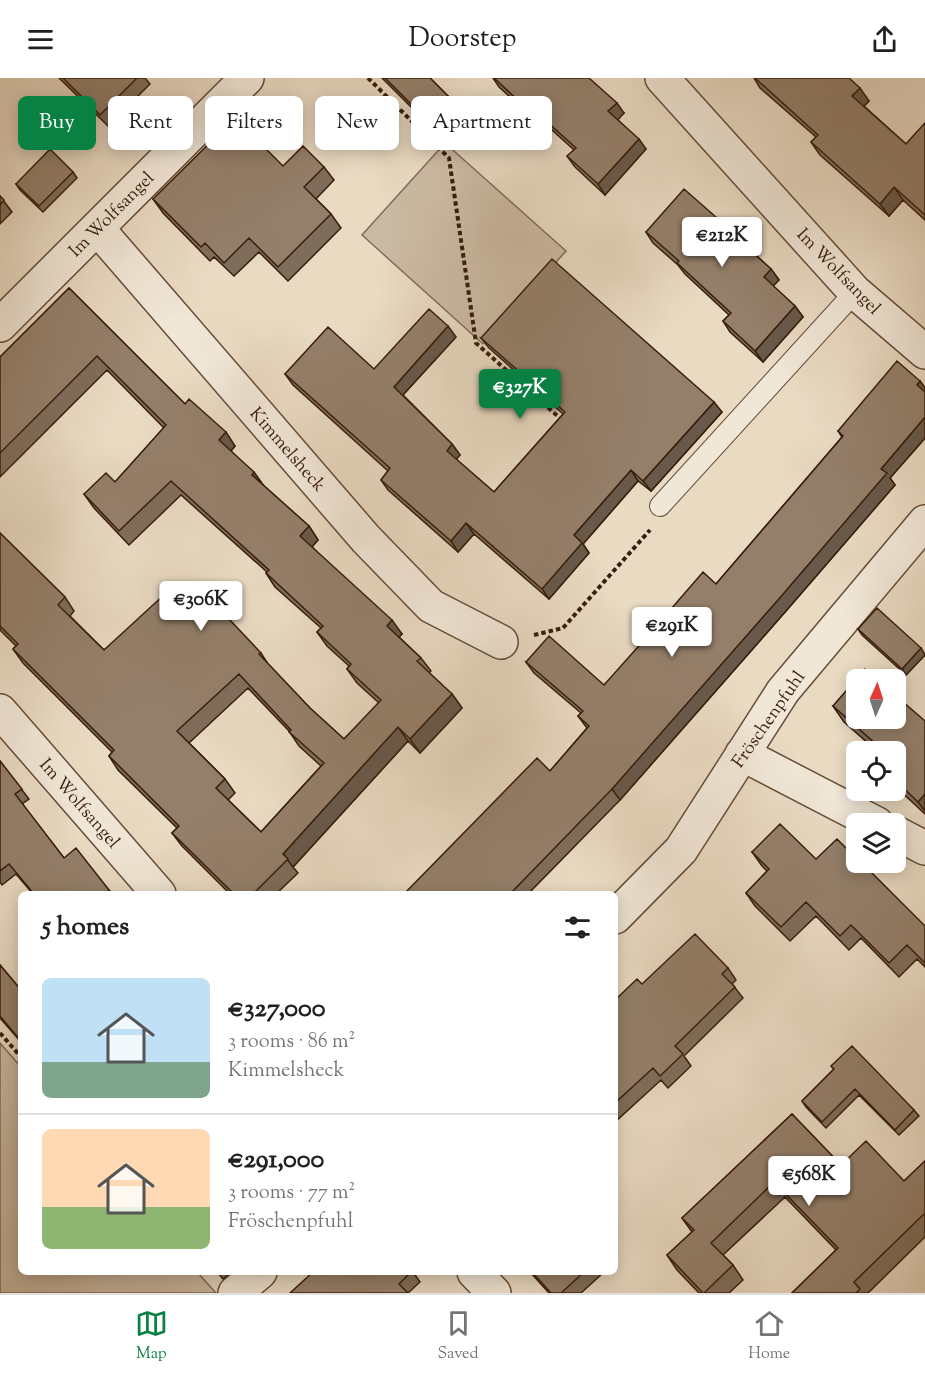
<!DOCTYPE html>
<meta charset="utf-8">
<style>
:root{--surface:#fff;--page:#f6f6f6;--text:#202124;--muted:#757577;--line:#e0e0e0;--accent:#0b8043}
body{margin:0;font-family:"Sorts Mill Goudy",serif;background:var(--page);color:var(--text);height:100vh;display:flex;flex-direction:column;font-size:22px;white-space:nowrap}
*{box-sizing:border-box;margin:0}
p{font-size:20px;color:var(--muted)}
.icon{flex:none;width:33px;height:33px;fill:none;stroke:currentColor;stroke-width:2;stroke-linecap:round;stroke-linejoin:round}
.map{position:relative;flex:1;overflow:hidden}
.sheet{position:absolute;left:18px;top:813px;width:600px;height:384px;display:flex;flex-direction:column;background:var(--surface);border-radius:9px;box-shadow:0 3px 15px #0003}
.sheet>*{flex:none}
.top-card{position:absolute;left:18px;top:18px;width:600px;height:54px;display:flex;gap:12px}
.needle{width:39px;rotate:3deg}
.fabs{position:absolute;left:846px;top:591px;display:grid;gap:12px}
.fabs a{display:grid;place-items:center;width:60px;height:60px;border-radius:9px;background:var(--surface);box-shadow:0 3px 15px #0003;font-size:30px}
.price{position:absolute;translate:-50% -51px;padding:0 14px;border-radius:6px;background:#fff;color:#222;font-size:20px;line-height:39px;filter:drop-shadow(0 2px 3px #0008)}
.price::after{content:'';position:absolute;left:50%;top:36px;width:18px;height:14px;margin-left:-9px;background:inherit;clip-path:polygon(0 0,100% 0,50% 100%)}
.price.on{background:var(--accent);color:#fff}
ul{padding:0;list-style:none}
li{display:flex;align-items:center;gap:18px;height:150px;padding:0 24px}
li+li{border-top:2px solid var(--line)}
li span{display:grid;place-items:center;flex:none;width:168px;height:120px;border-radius:9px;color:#555}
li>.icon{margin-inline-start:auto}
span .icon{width:72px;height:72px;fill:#fffc;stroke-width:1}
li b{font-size:26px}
h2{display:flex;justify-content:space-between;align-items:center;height:72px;padding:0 24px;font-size:26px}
.chip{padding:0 21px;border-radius:9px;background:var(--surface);box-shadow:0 3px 15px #0003;font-size:21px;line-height:54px}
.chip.on{background:var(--accent);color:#fff}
header{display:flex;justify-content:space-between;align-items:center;height:78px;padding:0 24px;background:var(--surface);font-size:27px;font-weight:600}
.dock{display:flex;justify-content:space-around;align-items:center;height:84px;border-top:2px solid var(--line);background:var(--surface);font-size:16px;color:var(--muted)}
.dock a{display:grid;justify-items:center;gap:3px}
.dock .on{color:var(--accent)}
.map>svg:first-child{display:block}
.green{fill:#cbbaa3;stroke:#816c57;stroke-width:1.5}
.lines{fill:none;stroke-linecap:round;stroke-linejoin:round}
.service-casing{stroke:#644c39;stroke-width:22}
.minor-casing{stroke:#644c39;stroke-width:36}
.path{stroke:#371d0b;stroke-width:4;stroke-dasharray:4.5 3;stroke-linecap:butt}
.service{stroke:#f1e7d7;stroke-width:20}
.minor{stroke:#f1e7d7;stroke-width:33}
.wall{fill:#7f6d5b;stroke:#371d0b;stroke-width:1.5;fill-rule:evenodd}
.shaded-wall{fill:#68594a;stroke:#371d0b;stroke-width:1.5}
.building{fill:#947f6a;stroke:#371d0b;stroke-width:1.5;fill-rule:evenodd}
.labels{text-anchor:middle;stroke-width:6;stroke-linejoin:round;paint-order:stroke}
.street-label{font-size:18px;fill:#371d0b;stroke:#f1e7d7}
</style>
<header><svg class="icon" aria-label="menu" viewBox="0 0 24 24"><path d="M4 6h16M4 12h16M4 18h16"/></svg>Doorstep<svg class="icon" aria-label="share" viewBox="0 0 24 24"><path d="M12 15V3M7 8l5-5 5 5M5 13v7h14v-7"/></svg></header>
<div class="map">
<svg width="925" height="1215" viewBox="0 0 925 1215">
<rect width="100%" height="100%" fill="#e9dac2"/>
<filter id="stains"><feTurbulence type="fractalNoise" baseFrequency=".00333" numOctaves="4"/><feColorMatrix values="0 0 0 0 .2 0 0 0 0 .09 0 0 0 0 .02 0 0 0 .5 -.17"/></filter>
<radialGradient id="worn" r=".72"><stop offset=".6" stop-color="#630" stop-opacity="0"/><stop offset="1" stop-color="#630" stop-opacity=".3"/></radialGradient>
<path class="green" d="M 445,65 L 566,173 L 483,266 L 362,157 Z
M 0,965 L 21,989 L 21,1194 L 197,1194 L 216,1215 L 0,1215 Z"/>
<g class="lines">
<defs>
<path id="service" d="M 660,428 L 855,214"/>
<path id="minor" d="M 662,0 L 855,214 L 925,274
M 97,150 L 366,461 L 431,528 L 501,564
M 0,247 L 247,0
M 0,633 L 159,816
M 742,676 L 877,746
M 896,755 L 925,770
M 615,839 L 681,772 L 783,613 L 925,444
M 474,1194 L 494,1215
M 235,1215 L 260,1194"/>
</defs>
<use href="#service" class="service-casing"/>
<use href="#minor" class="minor-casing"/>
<path class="path" d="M 368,0 L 449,80 L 476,265 L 562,342
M 534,557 L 563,550 L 650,452
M 0,955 L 21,979"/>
<use href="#service" class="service"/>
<use href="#minor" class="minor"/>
</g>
<path class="wall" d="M 59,0 L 145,0 L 150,6 L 108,48 Z
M 382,0 L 430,0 L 451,21 L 458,31 L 436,54 Z
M 493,0 L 624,35 L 617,41 L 646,71 L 605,117 L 575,89 L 567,78 L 574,72 L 532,34 L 530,37 L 499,9 Z
M 754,0 L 869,23 L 864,28 L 906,66 L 925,45 L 925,142 L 903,122 L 889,138 L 820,77 L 811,64 L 816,59 L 760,10 Z
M 283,88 L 324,89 L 334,102 L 316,121 L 331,136 L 341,150 L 288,203 L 259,174 L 234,198 L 214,179 L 210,183 L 163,135 L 153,121 Z
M 73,94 L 77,100 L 43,134 L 20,112 L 16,106 Z
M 0,118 L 12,134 L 0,146 Z
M 720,144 L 771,191 L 779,202 L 773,208 L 795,228 L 803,239 L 763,284 L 730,254 L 723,243 L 729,237 L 685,196 L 678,187 L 653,165 L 646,154 Z
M 69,210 L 185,326 L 235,368 L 231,373 L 264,408 L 309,448 L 318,462 L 312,469 L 402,556 L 399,559 L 421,580 L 431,593 L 429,595 L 452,616 L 462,630 L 420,675 L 408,663 L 293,789 L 298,795 L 276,816 L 230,816 L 182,768 L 172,755 L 177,750 L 118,692 L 109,678 L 112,674 L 23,585 L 13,571 L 16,568 L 0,552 L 0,455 L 65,519 L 74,533 L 70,538 L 104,572 L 175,525 L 261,575 L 268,586 L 310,630 L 344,661 L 379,625 L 357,605 L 347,591 L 349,588 L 327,568 L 317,554 L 321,550 L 275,509 L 266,495 L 267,494 L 181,417 L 129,467 L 94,430 L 84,416 L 115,404 L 164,350 L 107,292 L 0,399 L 0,279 ZM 248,610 L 289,653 L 299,668 L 321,688 L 261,754 L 228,722 L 235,715 L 225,701 L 189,665 Z
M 456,259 L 403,317 L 452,366 L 460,377 L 456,381 L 494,414 L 563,336 L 489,270 L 481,260 L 722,334 L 651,413 L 638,403 L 583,466 L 589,475 L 549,521 L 474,456 L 458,474 L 388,412 L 381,402 L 388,393 L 293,307 L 285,296 L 374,291 Z
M 920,303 L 925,310 L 925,360 L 890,400 L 895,407 L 786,533 L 620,722 L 528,816 L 404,816 L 550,693 L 587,650 L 578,638 L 581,635 L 534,595 L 526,584 L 604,607 L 716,506 L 842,359 L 838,353 Z
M 858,551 L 921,570 L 925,577 L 906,597 L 862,557 Z
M 833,628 L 925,643 L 925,736 L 896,709 L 896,674 L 878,674 L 844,644 Z
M 0,683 L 29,721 L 22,726 L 64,780 L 109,812 L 113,816 L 33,816 L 16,796 L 2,807 L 0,804 Z
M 752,774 L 816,781 L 925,848 L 925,889 L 917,881 L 899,899 L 861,860 L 849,872 L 816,838 L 790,863 L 755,828 L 746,815 L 767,793 L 762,788 Z
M 0,887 L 21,912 L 21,964 L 0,940 Z
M 728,890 L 736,902 L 732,906 L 743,920 L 684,978 L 691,988 L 668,1010 L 661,1002 L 615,1044 L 615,922 Z
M 831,988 L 914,1032 L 919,1038 L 899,1057 L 859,1017 L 826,1050 L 806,1029 L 802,1023 L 834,991 Z
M 792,1036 L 841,1087 L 904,1103 L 925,1083 L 925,1159 L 868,1215 L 792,1215 L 836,1172 L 785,1119 L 723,1177 L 733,1187 L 743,1202 L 729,1215 L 699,1215 L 677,1192 L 667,1177 L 692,1154 L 682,1140 Z
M 217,1194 L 231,1194 L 223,1201 Z
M 313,1194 L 413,1194 L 420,1204 L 408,1215 Z
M 530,1194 L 604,1194 L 581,1215 L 549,1215 Z"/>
<path class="shaded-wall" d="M 860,10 L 869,23 L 861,31 L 852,18 Z
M 525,24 L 532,34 L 530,37 L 523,27 Z
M 617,25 L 624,35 L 616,44 L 608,33 Z
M 639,61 L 646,71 L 605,117 L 598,106 Z
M 894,109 L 903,122 L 889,138 L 880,126 Z
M 771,191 L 779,202 L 771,210 L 764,199 Z
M 795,228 L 803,239 L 763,284 L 755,273 Z
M 448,248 L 456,259 L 401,319 L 394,309 Z
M 920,303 L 925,310 L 925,318 L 917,307 Z
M 714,324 L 722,334 L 651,413 L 643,403 Z
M 925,339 L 925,360 L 890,400 L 895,407 L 786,533 L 620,722 L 612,711 Z
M 226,354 L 235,368 L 228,376 L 219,362 Z
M 452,366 L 460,377 L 454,384 L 447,373 Z
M 631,392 L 638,403 L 583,466 L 589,475 L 549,521 L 542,511 L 574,457 Z
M 254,394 L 264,408 L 252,397 Z
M 466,445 L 474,456 L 458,474 L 451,463 Z
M 309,448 L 318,462 L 309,472 L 300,458 Z
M 392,542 L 402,556 L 396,562 L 387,548 Z
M 921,570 L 925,577 L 906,597 L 902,591 Z
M 452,616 L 462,630 L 420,675 L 410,661 Z
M 398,649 L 408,663 L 293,789 L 283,776 Z
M 925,716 L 925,733 L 918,724 Z"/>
<path class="building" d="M 63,0 L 137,0 L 100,37 Z
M 385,0 L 430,0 L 451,21 L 429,44 Z
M 494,0 L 589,0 L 617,25 L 608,33 L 639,61 L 598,106 L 567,78 L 576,70 L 525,24 L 523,27 Z
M 755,0 L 849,0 L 860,10 L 852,18 L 906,66 L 925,45 L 925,137 L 894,109 L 880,126 L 811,64 L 818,57 Z
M 235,40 L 283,88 L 303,68 L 324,89 L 304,109 L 331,136 L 278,189 L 249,160 L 224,185 L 205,165 L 201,169 L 153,121 Z
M 50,71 L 73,94 L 39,128 L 16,106 Z
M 684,111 L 717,140 L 716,141 L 771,191 L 764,199 L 795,228 L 755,273 L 723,243 L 731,235 L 677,185 L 679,183 L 646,154 Z
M 0,118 L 4,122 L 0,127 Z
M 552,181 L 714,324 L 643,403 L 631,392 L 574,457 L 582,465 L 542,511 L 466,445 L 451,463 L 381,402 L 390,390 L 285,296 L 328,249 L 374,291 L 429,231 L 448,248 L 394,309 L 452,366 L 447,373 L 494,414 L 565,334 L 481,260 Z
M 69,210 L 185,326 L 189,321 L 226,354 L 219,362 L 254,394 L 252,397 L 309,448 L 300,458 L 392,542 L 387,548 L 421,580 L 417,583 L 452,616 L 410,661 L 398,649 L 283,776 L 288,781 L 253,816 L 234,816 L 172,755 L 179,748 L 109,678 L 114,672 L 13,571 L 18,566 L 0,548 L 0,455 L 65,519 L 58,527 L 104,572 L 166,515 L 175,525 L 196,506 L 261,575 L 259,576 L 310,630 L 344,661 L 381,622 L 347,591 L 351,586 L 317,554 L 323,548 L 266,495 L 269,492 L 171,403 L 119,453 L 84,416 L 106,395 L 115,404 L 166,347 L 97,278 L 0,375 L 0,279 ZM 239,596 L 291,652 L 289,654 L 324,685 L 261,754 L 216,710 L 225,701 L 177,653 Z
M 897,283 L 920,303 L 917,307 L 925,314 L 925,339 L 881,391 L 887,395 L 778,522 L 612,711 L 510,816 L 404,816 L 537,680 L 550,693 L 589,648 L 578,638 L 583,633 L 526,584 L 549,558 L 604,607 L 645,561 L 703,494 L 716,506 L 843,358 L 838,353 Z
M 877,530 L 921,570 L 902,591 L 858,551 Z
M 865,591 L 877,602 L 856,602 L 856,640 L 896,640 L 896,618 L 925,643 L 925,716 L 918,724 L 896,703 L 896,674 L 885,674 L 833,628 Z
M 0,683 L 22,711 L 15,716 L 64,780 L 76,770 L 109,812 L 104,816 L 34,816 L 9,786 L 0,793 Z
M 780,746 L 816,781 L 837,761 L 856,780 L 856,784 L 861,784 L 925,848 L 925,885 L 907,867 L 889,885 L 851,847 L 840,858 L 806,824 L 781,849 L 746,815 L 769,791 L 752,774 Z
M 695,856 L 728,890 L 722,896 L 735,909 L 675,968 L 683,976 L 660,998 L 653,990 L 615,1025 L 615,922 L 637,901 L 642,906 Z
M 0,887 L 21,912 L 21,963 L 0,938 Z
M 852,968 L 914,1032 L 895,1052 L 855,1011 L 822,1044 L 802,1023 L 834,991 L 831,988 Z
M 792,1036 L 841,1087 L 866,1063 L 904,1103 L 925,1083 L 925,1135 L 854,1204 L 860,1211 L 856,1215 L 792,1215 L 838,1170 L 774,1104 L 711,1165 L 733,1187 L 704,1215 L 703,1215 L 667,1177 L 694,1152 L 682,1140 Z
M 313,1194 L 411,1194 L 399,1206 L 408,1215 L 290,1215 Z
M 532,1194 L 584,1194 L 561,1215 L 551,1215 Z"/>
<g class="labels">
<g class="street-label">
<text transform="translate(111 136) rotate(-45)" y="6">Im Wolfsangel</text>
<text transform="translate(839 193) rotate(46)" y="6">Im Wolfsangel</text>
<text transform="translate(288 371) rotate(49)" y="6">Kimmelsheck</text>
<text transform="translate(768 641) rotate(-55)" y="6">Fröschenpfuhl</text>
<text transform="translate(80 725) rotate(49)" y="6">Im Wolfsangel</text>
</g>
</g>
<rect width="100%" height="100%" filter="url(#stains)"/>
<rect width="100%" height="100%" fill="url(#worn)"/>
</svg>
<div class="fabs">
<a><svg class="needle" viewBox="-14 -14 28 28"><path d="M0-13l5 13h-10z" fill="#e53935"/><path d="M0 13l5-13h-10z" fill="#757577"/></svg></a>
<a><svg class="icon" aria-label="locate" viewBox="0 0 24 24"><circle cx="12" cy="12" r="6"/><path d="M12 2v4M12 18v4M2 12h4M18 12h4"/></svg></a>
<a><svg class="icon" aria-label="layers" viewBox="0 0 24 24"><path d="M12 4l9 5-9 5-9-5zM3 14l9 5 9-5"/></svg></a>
</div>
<b class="price" style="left:722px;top:190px">€212K</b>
<b class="price on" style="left:520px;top:342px">€327K</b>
<b class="price" style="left:201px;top:554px">€306K</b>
<b class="price" style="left:672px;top:580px">€291K</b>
<b class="price" style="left:809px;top:1129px">€568K</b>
<div class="top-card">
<a class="chip on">Buy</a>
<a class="chip">Rent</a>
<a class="chip">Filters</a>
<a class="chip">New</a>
<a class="chip">Apartment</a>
</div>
<section class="sheet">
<h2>5 homes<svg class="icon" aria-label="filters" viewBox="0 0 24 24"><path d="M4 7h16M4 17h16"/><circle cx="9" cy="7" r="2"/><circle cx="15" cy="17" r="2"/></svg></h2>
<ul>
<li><span style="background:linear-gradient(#bfe0f5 70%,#7fa58c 0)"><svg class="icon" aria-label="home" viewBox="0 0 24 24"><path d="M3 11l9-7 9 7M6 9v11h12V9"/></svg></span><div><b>€327,000</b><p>3 rooms · 86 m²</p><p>Kimmelsheck</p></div></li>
<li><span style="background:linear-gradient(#ffd9b3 65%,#8fb573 0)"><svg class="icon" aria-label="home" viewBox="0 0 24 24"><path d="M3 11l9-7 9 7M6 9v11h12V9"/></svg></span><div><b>€291,000</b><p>3 rooms · 77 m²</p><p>Fröschenpfuhl</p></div></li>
</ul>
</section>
</div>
<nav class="dock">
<a class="on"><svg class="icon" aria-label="map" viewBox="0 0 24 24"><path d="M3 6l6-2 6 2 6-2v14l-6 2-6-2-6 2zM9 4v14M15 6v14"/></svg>Map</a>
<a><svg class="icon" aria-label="saved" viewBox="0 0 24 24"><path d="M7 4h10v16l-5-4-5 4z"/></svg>Saved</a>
<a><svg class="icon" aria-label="home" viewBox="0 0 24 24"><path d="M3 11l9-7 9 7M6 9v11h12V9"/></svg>Home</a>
</nav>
